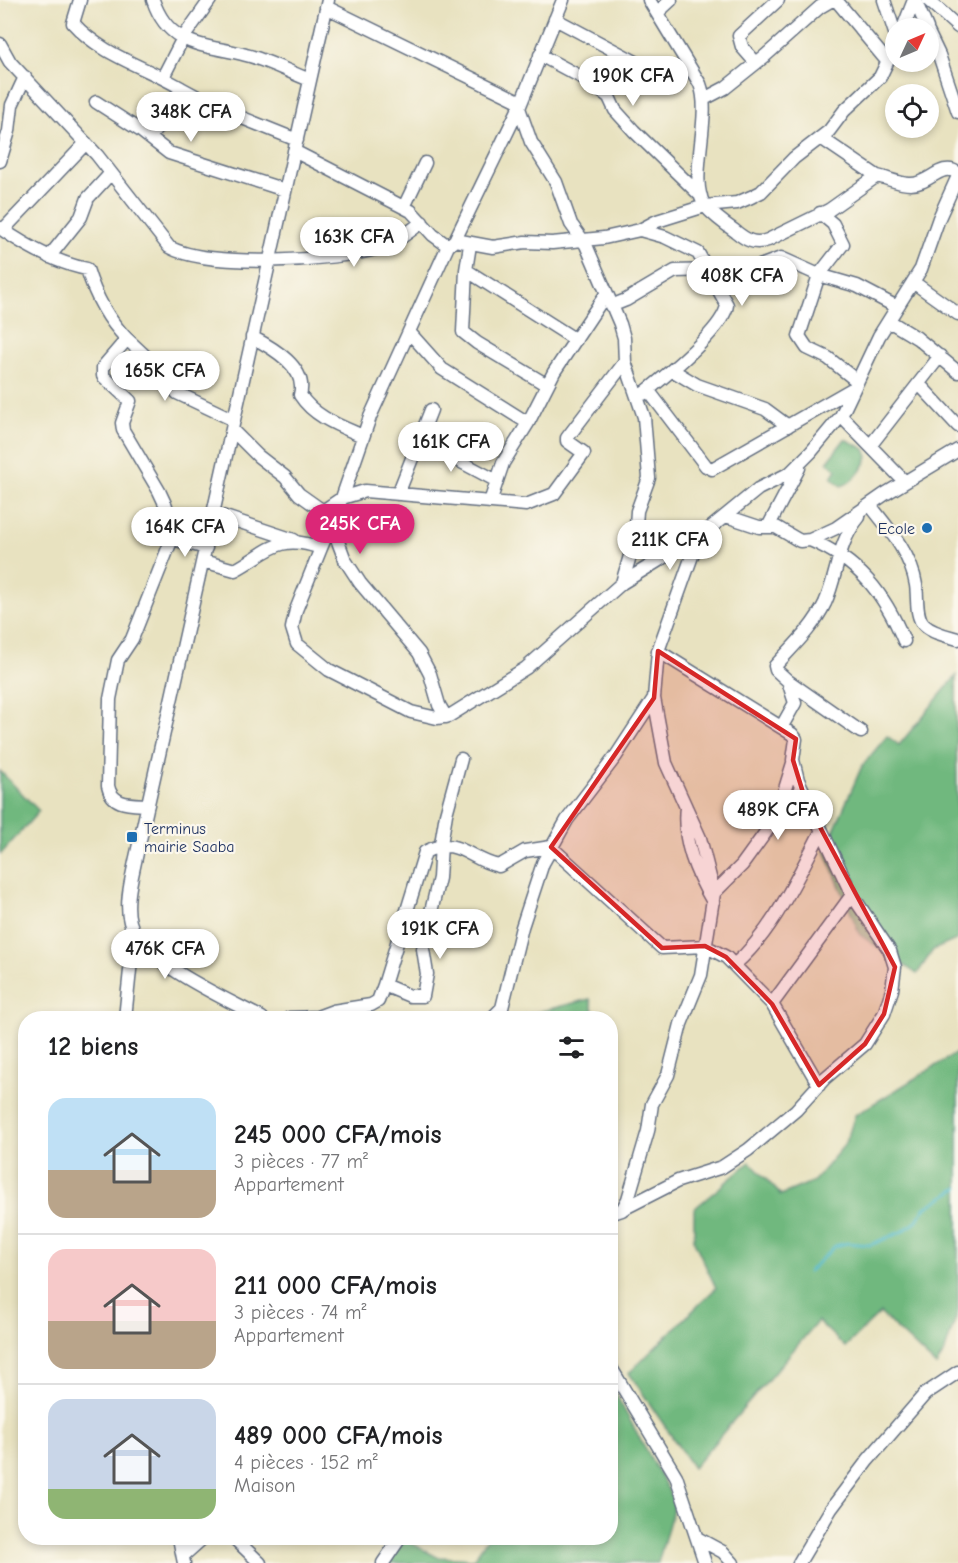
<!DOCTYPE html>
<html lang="fr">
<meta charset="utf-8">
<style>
:root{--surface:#fff;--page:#f2f2f2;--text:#202124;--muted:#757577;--line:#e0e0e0;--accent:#db2777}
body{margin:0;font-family:"Comic Neue",sans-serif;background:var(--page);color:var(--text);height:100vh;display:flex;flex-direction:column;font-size:22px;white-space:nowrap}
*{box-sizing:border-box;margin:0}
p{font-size:20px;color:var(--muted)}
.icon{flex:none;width:33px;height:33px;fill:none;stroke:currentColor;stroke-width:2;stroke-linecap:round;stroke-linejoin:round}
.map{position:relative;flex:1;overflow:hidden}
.sheet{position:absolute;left:18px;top:1011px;width:600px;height:534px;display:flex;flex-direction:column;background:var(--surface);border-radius:24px;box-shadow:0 3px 9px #0003}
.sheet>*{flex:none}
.needle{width:39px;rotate:46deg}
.fabs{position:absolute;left:885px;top:18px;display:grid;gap:12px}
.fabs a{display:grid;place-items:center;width:54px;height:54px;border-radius:50%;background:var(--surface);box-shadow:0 3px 9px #0003;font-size:30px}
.price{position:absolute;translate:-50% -51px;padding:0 14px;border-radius:21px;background:#fff;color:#222;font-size:20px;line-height:39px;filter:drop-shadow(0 2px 3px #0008)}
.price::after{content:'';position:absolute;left:50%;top:36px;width:18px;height:14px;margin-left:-9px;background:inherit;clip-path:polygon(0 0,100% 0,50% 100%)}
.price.on{background:var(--accent);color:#fff}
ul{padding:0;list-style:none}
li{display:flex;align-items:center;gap:18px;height:150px;padding:0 30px}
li+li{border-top:2px solid var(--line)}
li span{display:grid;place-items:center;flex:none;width:168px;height:120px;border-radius:18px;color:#555}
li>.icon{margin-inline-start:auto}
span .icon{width:72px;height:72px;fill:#fffc;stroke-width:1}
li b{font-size:26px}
h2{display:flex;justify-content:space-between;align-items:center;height:72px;padding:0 30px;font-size:26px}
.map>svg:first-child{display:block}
.forest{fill:#6fb87e;stroke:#45746e;stroke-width:1.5}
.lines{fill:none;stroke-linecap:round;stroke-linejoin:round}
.stream{stroke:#49b6c5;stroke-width:3}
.minor-casing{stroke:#636e80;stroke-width:15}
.minor{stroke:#fff;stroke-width:12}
.marked{fill:#d62828;fill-opacity:0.2;stroke:#d62828;stroke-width:4.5;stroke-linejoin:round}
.poi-dot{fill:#1f6fb2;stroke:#fbf7ec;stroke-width:2}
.labels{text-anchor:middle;stroke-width:4.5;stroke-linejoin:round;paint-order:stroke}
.poi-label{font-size:16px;fill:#1b2f5e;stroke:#fbf7ec;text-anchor:end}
</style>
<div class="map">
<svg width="958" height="1563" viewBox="0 0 958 1563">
<rect width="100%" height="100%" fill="#fbf7ec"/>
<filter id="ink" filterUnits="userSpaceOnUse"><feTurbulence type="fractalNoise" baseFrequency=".0167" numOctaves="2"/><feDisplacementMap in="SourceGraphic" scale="12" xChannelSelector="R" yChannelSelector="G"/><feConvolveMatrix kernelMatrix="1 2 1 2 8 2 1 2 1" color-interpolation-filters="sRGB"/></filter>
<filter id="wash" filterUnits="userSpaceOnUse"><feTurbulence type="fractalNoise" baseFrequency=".008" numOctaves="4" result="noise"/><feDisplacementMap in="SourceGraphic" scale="24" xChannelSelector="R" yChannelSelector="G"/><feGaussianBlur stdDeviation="1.35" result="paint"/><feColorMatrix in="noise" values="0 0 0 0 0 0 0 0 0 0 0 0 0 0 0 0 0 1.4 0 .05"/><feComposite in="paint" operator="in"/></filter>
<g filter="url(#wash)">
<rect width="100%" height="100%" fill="#e8e2c0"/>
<path class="forest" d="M 845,439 L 865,449 L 868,457 C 864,468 853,483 841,486 L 831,477 L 837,470 L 827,462 Z
M 956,676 L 958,939 L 933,950 L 917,974 L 860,935 L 825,851 L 862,766 L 887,736 L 899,745 Z
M 0,771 L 39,811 L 1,854 L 0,852 Z
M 590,999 L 595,1018 L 523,1018 L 522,1016 Z
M 958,1052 L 958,1311 L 945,1351 L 936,1366 L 880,1313 L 845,1347 L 818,1321 L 693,1468 L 629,1373 L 716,1288 L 694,1241 L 694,1209 L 750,1162 L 781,1195 L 814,1181 L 846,1143 L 855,1115 Z
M 610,1073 L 619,1104 L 611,1107 L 610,1107 Z
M 615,1393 L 675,1502 L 658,1563 L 381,1563 L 402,1538 L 437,1557 L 473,1559 L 488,1538 L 610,1538 L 610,1398 Z"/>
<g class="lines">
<path class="stream" d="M 808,1272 L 835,1246 L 847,1243 L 870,1245 L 901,1232 L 915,1223 L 925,1208 L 958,1188"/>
</g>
</g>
<g filter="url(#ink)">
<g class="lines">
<defs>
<path id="minor" d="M 80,0 L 73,23 C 101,55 146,67 181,88 L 167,115 L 150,137
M 153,0 C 169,48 205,44 246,55 C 267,60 289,72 310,80
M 649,0 L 700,84 C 713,117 686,183 706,207 C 714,216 725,224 735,231 C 746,240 754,245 768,240 L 829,210 L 877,176 C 887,178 900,184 910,184 C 929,185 941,161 958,173
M 836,0 L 886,60
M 884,0 L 896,36
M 915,0 L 927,28
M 928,0 L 958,27
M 326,7 L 521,102
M 657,13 L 671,0
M 555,19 L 662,76
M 903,28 L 914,0
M 928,32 L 939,55 L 958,112
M 0,44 L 10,62 L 97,155 L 169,247 C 209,269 334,261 379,248 C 394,244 409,232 422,222
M 540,55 L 583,78 L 609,97 L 615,110 L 634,131 L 701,196
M 756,63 L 742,47 L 739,36 L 778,0
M 163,77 L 183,38 L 210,0
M 181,88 L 220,109 L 297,140
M 706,98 L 725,88 L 765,56 L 820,7 L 832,0
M 96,102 L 141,131 L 169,153 L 285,190
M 821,138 L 877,176
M 294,151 L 411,211 L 433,235 L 448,246
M 0,161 L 9,131 L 12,105 L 25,77
M 404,207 L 425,163
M 820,213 L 833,224 L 843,244 L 819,275 L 799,336 L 807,348 L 828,358 L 857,381
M 0,228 C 26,246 56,263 87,269 C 95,295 108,320 127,339 L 103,367 L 103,376 L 130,401 L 122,423 L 123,430 L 159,491 L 166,506 L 173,536 L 132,639 L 118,660 L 110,699 L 108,786 C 112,806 131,804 148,805
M 3,230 L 86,143
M 640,230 L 665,237 L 698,253 L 727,305 C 724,329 663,378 643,394
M 455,240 L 493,247 L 525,242 L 552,243 L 604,238 L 640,230 L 657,221 L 705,206 L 737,203 L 751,197 L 761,192 L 794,158 L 829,131 L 844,111 L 880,77 L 896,44
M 470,245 L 466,270 L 576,340
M 49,257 L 81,217 L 88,198 L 111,173
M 466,270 L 463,332 L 477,343 L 547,385
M 913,282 L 958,314
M 611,306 L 626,300 L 675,271 L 752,269 L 781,258 L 819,275 L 857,286 L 897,307
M 889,321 L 917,338 L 958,372
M 409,332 L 442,369 L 528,423
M 252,337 C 273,348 308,368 300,395 C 314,417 340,426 363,436
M 127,339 L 173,382 L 177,393 L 234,420
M 672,370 L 697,385 L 765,409 L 788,426
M 919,384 L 958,426
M 648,390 L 706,466 L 712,469 L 852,389
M 841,416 L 905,482
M 232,430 L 258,456 L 285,477 L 299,494 L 323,511 L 331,523 L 345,560 L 360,583 L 419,653 L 430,674 L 439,705 L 446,717
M 420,440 L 495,480
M 870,446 L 940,356
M 398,494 L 431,410
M 490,502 L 503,463 L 528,423 L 554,372 L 606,294
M 870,505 C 889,529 911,554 916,585 C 918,597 915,616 924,625 C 932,633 947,636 958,639
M 323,511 L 342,498 L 365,491 L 526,505 L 554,494 L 584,453 L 567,441 L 567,438 L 625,362
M 213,513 L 294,540
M 726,516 L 759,527 L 776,527 L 800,541 L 810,540 L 836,528 L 885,494 L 958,450
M 768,527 L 799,468
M 173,539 L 206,548
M 810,540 C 858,560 885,594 904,641
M 321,548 L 296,610 L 292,628 L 297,644 L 329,670 L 411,712 L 437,718 L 449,716 L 526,668 L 622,583 L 635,539 L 637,511 L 649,478 L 644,417 L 625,362 L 624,338 L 620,324 L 586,245 L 571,224 L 556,182 L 531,142 L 519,108
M 203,561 L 235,570 C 270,551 278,533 321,548 L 342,498 L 370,417 L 448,246 L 455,240 L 519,108 L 563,0
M 622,583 L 700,535
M 788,681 L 861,732
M 782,726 L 795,703 L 788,681 L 776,670 L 775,666 C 793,646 813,628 825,603 C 838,574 837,543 859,517
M 686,807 C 682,841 696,873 713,902
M 714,893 L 742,865 L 776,818 L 793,763
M 734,965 C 774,931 797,877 821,832
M 384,985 L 425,852 C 457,834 470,861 499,866 L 525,851 L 551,847 L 662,948 L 705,946 L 726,957 L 772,1004 L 819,1085
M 772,1004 L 852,895
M 125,1018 L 134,932
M 262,1018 C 227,999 140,962 130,922 C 125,904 131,881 135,862 L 328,0
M 289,1018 L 317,1017 L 333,1011 L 371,1005 L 378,1001 L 384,985 L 410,996 L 423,996 L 427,974 L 423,949 L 425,937 L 439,878 L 441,844 L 446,814 L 461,759
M 492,1018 L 502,1008 L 522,927 L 543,863 L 567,820 L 616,756 L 654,698
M 625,1208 L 678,1181 L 722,1167 L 748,1150 L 796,1110 L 825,1078 L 865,1044 L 884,1014 L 892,990 L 895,967 L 890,951 L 852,895 L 798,780 L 793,760 L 796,739 L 792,734 L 658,651
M 610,1214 L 622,1210 L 628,1199 L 648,1131 L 652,1104 L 668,1075 L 681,1024 L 701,975 L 714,893 L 700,838 L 666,763 L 654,698 L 658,651 L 697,542 L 703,534 L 758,489 L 790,473 L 811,452 L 841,416 L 879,336 L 921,269 L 939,218 L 958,176
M 610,1366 L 676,1476 L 705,1563
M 179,1538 L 184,1563
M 234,1538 L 260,1563
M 699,1539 L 723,1552 L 733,1563
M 184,1555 L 203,1538
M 383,1563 L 400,1538
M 799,1563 L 831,1509 L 868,1460 L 925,1394 L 958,1372"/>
</defs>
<use href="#minor" class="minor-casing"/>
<use href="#minor" class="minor"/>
</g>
</g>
<path class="marked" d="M 658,651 L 796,739 L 793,760 L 805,799 L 895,967 L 884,1014 L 865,1044 L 819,1085 L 772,1004 L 726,957 L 705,946 L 662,948 L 551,847 L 654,698 Z"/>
<g class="poi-dot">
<circle cx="927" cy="528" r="6"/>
<rect x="126" y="831" width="12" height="12" rx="3"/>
</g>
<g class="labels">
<g class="poi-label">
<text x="915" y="534">Ecole</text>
<text x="144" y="834" text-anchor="start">Terminus<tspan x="144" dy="18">mairie Saaba</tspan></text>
</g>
</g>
</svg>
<div class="fabs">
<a><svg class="needle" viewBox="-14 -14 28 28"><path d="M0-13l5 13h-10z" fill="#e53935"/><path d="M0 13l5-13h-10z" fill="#757577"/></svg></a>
<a><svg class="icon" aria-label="locate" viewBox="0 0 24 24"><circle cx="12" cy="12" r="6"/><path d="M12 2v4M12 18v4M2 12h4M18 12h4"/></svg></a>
</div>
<b class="price" style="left:633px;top:107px">190K CFA</b>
<b class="price" style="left:191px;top:143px">348K CFA</b>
<b class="price" style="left:354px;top:268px">163K CFA</b>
<b class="price" style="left:742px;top:307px">408K CFA</b>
<b class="price" style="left:165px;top:402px">165K CFA</b>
<b class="price" style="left:451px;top:473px">161K CFA</b>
<b class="price on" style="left:360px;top:555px">245K CFA</b>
<b class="price" style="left:185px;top:558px">164K CFA</b>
<b class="price" style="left:670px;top:571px">211K CFA</b>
<b class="price" style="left:778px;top:841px">489K CFA</b>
<b class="price" style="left:440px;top:960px">191K CFA</b>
<b class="price" style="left:165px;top:980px">476K CFA</b>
<section class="sheet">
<h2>12 biens<svg class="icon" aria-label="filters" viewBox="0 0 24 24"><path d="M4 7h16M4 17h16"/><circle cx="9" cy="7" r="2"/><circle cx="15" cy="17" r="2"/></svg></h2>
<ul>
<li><span style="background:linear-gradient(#bfe0f5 60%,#b9a48a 0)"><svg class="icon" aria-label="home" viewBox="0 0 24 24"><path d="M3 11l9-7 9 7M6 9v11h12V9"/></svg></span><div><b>245 000 CFA/mois</b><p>3 pièces · 77 m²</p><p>Appartement</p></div></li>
<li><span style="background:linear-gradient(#f6c9c9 60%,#b9a48a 0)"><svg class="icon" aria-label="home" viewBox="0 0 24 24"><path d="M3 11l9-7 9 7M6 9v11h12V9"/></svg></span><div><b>211 000 CFA/mois</b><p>3 pièces · 74 m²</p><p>Appartement</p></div></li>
<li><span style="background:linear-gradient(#c9d6e8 75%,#8fb573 0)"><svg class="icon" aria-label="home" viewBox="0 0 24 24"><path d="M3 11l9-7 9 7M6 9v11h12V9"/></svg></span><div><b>489 000 CFA/mois</b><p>4 pièces · 152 m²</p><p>Maison</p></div></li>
</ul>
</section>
</div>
